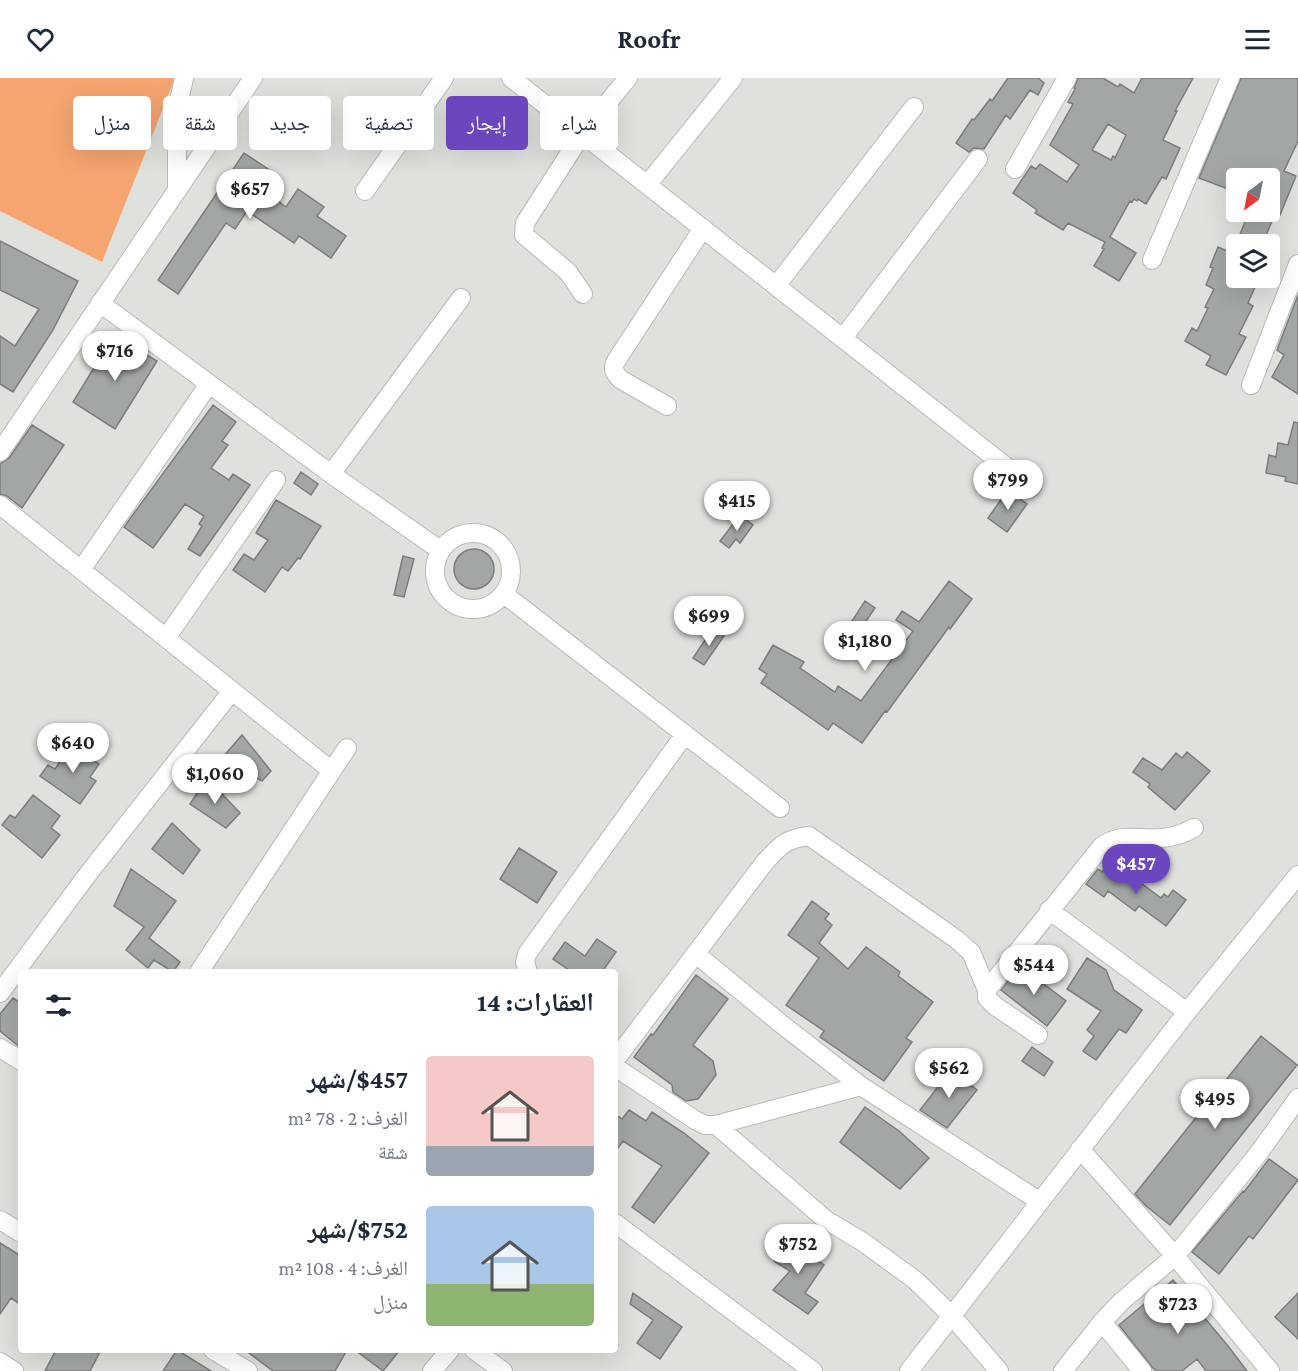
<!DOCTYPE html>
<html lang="ar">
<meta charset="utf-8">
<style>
:root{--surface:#fff;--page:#f6f6f7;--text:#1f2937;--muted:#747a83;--accent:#6b47bf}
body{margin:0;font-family:"Crimson Pro","Noto Naskh Arabic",serif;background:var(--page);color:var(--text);direction:rtl;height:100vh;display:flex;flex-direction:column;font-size:22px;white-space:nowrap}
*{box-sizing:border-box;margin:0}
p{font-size:20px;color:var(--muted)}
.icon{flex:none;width:33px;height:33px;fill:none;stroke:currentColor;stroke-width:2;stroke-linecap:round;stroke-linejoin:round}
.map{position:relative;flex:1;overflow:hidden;direction:ltr}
.details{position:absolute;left:18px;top:891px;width:600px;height:384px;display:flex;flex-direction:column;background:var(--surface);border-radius:6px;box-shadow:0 6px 24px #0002;direction:rtl}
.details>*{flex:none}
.hud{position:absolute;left:18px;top:18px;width:600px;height:54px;direction:rtl;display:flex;gap:12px}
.needle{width:39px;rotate:212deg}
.controls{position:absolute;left:1226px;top:90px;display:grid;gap:12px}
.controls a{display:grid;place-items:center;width:54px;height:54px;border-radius:6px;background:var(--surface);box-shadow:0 6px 24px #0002;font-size:30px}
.price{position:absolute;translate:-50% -51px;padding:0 14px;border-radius:21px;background:#fff;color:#222;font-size:20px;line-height:39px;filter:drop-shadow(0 2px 3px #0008)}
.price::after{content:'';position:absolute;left:50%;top:36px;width:18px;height:14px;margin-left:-9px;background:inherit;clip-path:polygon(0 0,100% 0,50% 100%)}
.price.current{background:var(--accent);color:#fff}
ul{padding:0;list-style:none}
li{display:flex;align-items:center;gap:18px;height:150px;padding:0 24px}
li span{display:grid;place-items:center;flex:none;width:168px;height:120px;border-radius:6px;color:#555}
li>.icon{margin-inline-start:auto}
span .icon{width:72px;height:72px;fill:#fffc;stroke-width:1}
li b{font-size:26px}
h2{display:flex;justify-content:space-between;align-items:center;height:72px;padding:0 24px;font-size:26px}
.chip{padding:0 21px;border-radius:6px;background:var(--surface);box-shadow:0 6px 24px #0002;font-size:21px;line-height:54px}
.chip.current{background:var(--accent);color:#fff}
header{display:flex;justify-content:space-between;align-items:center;height:78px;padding:0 24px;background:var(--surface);font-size:27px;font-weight:700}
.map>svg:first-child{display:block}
.green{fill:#f5a570}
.building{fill:#a2a7a4;stroke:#7a7e7b;stroke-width:1.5;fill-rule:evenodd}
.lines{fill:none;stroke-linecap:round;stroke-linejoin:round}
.minor-casing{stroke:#b8bab5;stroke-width:20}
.minor{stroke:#fff;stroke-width:18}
</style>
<header><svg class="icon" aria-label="menu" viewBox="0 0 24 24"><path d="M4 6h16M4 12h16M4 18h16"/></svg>Roofr<svg class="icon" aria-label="heart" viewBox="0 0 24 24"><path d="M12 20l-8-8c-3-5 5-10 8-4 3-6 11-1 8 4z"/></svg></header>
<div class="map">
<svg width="1298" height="1293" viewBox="0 0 1298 1293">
<rect width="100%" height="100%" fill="#dfe1dc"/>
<path class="green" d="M 0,0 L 175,0 L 102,184 L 0,133 Z"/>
<path class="building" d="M 1008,0 L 1038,0 L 1044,5 L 1038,17 L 1030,12 L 1010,41 L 1006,37 L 984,71 L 974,70 L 969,74 L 956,65 L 972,41 L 974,42 L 990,21 L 992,23 Z
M 1078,0 L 1103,0 L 1118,9 L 1120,6 L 1134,15 L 1142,0 L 1193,0 L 1175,33 L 1177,33 L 1163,62 L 1180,70 L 1166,101 L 1162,99 L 1146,126 L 1138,121 L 1137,123 L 1134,121 L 1132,124 L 1130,123 L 1110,159 L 1136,175 L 1119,203 L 1094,188 L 1104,171 L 1102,170 L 1105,164 L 1068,145 L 1063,152 L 1035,135 L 1037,132 L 1013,115 L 1031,88 L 1036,91 L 1040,86 L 1067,104 L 1079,87 L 1050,67 L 1073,26 L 1068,24 L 1075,11 L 1074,10 ZM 1108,46 L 1126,57 L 1115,80 L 1113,78 L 1111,82 L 1092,72 Z
M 1241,0 L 1298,0 L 1298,63 L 1284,93 L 1296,98 L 1280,137 L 1269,132 L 1269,100 L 1236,100 L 1236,114 L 1199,100 Z
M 244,75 L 274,95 L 263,112 L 286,129 L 298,111 L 324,129 L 317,138 L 346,158 L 331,180 L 299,158 L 294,165 L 247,133 L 235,151 L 226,145 L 178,216 L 158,202 Z
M 1249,134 L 1254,134 L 1273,141 L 1262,166 L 1236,166 Z
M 0,163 L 78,203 L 53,252 L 13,314 L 0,306 L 0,258 L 15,268 L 39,231 L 0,212 Z
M 1218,169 L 1236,177 L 1236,200 L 1259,200 L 1248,225 L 1253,228 L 1239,256 L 1246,259 L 1226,297 L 1206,287 L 1211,278 L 1185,263 L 1192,250 L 1197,253 L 1208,230 L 1205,229 L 1214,211 L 1206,207 L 1213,190 L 1210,189 Z
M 1298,217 L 1298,316 L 1272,299 L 1284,277 L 1277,272 Z
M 114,257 L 157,283 L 115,351 L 73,324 Z
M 213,327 L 236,344 L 222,363 L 228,367 L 211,390 L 229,402 L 233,396 L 250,407 L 200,478 L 188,471 L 202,448 L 199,446 L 204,438 L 185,426 L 153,470 L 124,449 Z
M 1294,344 L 1298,345 L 1298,406 L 1285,403 L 1286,399 L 1266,395 L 1269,377 L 1276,379 L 1278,365 L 1288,367 Z
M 32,347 L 64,367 L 22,430 L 7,418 L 0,416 L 0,386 L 9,380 Z
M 301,394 L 318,406 L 311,417 L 294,405 Z
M 1008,412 L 1027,426 L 1007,454 L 988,440 Z
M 276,422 L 321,448 L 300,481 L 298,480 L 288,493 L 282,489 L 265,514 L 233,492 L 244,476 L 254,482 L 268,462 L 256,455 Z
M 740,437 L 753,447 L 740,465 L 736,461 L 729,470 L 720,463 Z
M454 491a20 20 0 1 1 40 0a20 20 0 1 1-40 0Z
M 403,478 L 414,481 L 404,519 L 394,517 Z
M 949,503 L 972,521 L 950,551 L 949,549 L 887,634 L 885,633 L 862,665 L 833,645 L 828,652 L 761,605 L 767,596 L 759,591 L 773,567 L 804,584 L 800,590 L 835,614 L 838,608 L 861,623 L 913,553 L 896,542 L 902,533 L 919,544 Z
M 865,523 L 875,530 L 862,549 L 852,543 Z
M 713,550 L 724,558 L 704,587 L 693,580 Z
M 242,657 L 271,693 L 262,703 L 222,680 Z
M 71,667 L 99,686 L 90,699 L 96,703 L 80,726 L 40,698 L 48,687 L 55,691 Z
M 1187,674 L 1210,693 L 1175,732 L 1148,709 L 1150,706 L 1133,694 L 1143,680 L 1162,692 L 1176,675 L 1182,680 Z
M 207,700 L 240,735 L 226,750 L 190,726 Z
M 33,717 L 60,738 L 51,750 L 60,757 L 42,780 L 2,747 L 10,737 L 15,740 Z
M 172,745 L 200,772 L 183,796 L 152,771 Z
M 519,770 L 557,794 L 537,825 L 500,801 Z
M 1107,787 L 1132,804 L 1134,800 L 1161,820 L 1164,816 L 1168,819 L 1173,812 L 1186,822 L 1166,848 L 1139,828 L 1135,833 L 1108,813 L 1104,819 L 1086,806 L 1098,791 L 1102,794 Z
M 131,791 L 176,823 L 149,860 L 180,884 L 173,894 L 154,882 L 148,890 L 126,872 L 144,849 L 114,828 Z
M 812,823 L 829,836 L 825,841 L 832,847 L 819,865 L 848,891 L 866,869 L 900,894 L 898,898 L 933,924 L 906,960 L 912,964 L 884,1003 L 820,959 L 824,953 L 786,927 L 819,880 L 788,857 Z
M 597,861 L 616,874 L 602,894 L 572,894 L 553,881 L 565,864 L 585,878 Z
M 1087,880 L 1106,892 L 1114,912 L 1142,932 L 1126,955 L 1119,951 L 1096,982 L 1083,973 L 1094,958 L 1087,952 L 1101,933 L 1067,911 Z
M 1020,888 L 1066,923 L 1047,948 L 1001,912 Z
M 696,897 L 728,921 L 693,967 L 713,983 L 716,997 L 698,1021 L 686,1023 L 673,1014 L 672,1007 L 634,979 L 651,956 L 653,957 Z
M 13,920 L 21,925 L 21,970 L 0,953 L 0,936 Z
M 1261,958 L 1297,987 L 1170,1147 L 1146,1128 L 1135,1116 Z
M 1032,969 L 1053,984 L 1044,998 L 1022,983 Z
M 951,992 L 977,1012 L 947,1050 L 920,1032 Z
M 865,1029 L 899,1053 L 929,1080 L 900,1111 L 840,1064 Z
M 629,1032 L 646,1043 L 652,1034 L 684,1055 L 709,1075 L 654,1145 L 632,1129 L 662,1088 L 623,1063 L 615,1074 L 615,1036 L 622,1041 Z
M 1269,1081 L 1298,1102 L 1253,1161 L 1249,1158 L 1219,1196 L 1192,1174 L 1243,1113 L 1244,1114 Z
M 793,1158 L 808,1167 L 804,1173 L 824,1187 L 805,1215 L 818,1224 L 808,1236 L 773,1212 L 790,1193 L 774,1183 Z
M 0,1165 L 21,1178 L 21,1227 L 11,1220 L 0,1236 Z
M 1173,1202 L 1228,1268 L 1247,1293 L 1206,1293 L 1197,1281 L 1182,1293 L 1156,1293 L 1152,1289 L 1119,1247 Z
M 633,1215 L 682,1249 L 660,1281 L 637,1265 L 653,1242 L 630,1226 Z
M 1298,1215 L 1298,1261 L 1275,1239 Z
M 56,1272 L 101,1272 L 90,1293 L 45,1293 Z
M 177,1272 L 211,1293 L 163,1293 Z
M 245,1272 L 347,1272 L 335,1293 L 273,1293 Z
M 355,1272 L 400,1272 L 383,1293 Z"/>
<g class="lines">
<defs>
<path id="minor" d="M 511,0 L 1032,409
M 1015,91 L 1067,0
M 647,107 L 733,0
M 177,112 L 177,32 L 184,0
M 365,113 L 444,0
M 1152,182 L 1230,0
M 776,208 L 914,29
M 583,216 L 568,194 L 524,157 L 525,145 L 582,56 L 628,0
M 100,225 L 331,396 L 440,472
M 843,260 L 978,81
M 1251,307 L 1298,186
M 667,328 L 620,301 C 614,294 612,291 616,283 L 703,150
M 0,374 L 253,0
M 331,396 L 461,220
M 0,427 L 332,693
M435 493a38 38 0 1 1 76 0a38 38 0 1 1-76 0Z
M 81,492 L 209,306
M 504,516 L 780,730
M 166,560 L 276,402
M 1049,832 L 1187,934
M 696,876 L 780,945 L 861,1008 L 1039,1123
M 199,894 L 347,670
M 528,894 L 525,884 L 527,876 L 685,656
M 0,915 L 88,796 L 232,613
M 1038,957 L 995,928 L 987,920 L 987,912 L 1101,769 C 1122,753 1138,763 1162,760 C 1173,759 1183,756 1194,750
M 0,970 L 21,983
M 615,982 L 765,784 C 781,767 785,761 809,758 L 956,861 L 971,874 L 987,912
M 615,989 L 695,1042 L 705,1047 L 716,1047 L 861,1008
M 716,1047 L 826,1142 L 863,1164 L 915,1202 L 952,1238 L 999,1293
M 1080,1071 L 1175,1178 L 1270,1293
M 0,1142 L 21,1155
M 615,1145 L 813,1293
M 1102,1244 L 1142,1293
M 213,1272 L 248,1293
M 474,1272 L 503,1293
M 0,1284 L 14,1293
M 432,1293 L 450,1272
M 909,1293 L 1187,934 L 1298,797
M 1063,1293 L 1102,1244 L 1122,1223 L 1175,1178 L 1258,1076 L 1298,1020"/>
</defs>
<use href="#minor" class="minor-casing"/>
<use href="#minor" class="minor"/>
</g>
</svg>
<div class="controls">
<a><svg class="needle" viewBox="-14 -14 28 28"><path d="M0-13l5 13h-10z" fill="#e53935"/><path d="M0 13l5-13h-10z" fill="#747a83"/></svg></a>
<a><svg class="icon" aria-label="layers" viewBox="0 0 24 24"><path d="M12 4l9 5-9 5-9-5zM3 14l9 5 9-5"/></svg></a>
</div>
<b class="price" style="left:250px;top:142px">$657</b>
<b class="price" style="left:115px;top:304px">$716</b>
<b class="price" style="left:1008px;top:433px">$799</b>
<b class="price" style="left:737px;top:454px">$415</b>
<b class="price" style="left:709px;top:569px">$699</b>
<b class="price" style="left:865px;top:594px">$1,180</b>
<b class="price" style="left:73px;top:696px">$640</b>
<b class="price" style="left:215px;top:727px">$1,060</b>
<b class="price current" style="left:1136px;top:817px">$457</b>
<b class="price" style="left:1034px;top:918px">$544</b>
<b class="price" style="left:949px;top:1021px">$562</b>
<b class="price" style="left:1215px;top:1052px">$495</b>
<b class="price" style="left:798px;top:1197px">$752</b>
<b class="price" style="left:1178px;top:1257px">$723</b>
<div class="hud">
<a class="chip">شراء</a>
<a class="chip current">إيجار</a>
<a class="chip">تصفية</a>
<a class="chip">جديد</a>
<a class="chip">شقة</a>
<a class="chip">منزل</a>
</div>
<section class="details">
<h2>العقارات: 14<svg class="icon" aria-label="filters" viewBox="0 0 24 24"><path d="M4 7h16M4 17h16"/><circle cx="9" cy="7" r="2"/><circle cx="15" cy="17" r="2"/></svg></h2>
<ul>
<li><span style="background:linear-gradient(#f6c9c9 75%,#9aa5b1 0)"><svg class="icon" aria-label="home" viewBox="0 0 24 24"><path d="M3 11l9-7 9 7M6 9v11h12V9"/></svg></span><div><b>$457/شهر</b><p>الغرف: 2 · 78 m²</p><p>شقة</p></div></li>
<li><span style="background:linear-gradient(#a9c7e8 65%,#8fb573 0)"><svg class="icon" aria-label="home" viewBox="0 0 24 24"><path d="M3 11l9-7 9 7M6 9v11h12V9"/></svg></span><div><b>$752/شهر</b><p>الغرف: 4 · 108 m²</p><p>منزل</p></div></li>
</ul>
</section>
</div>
